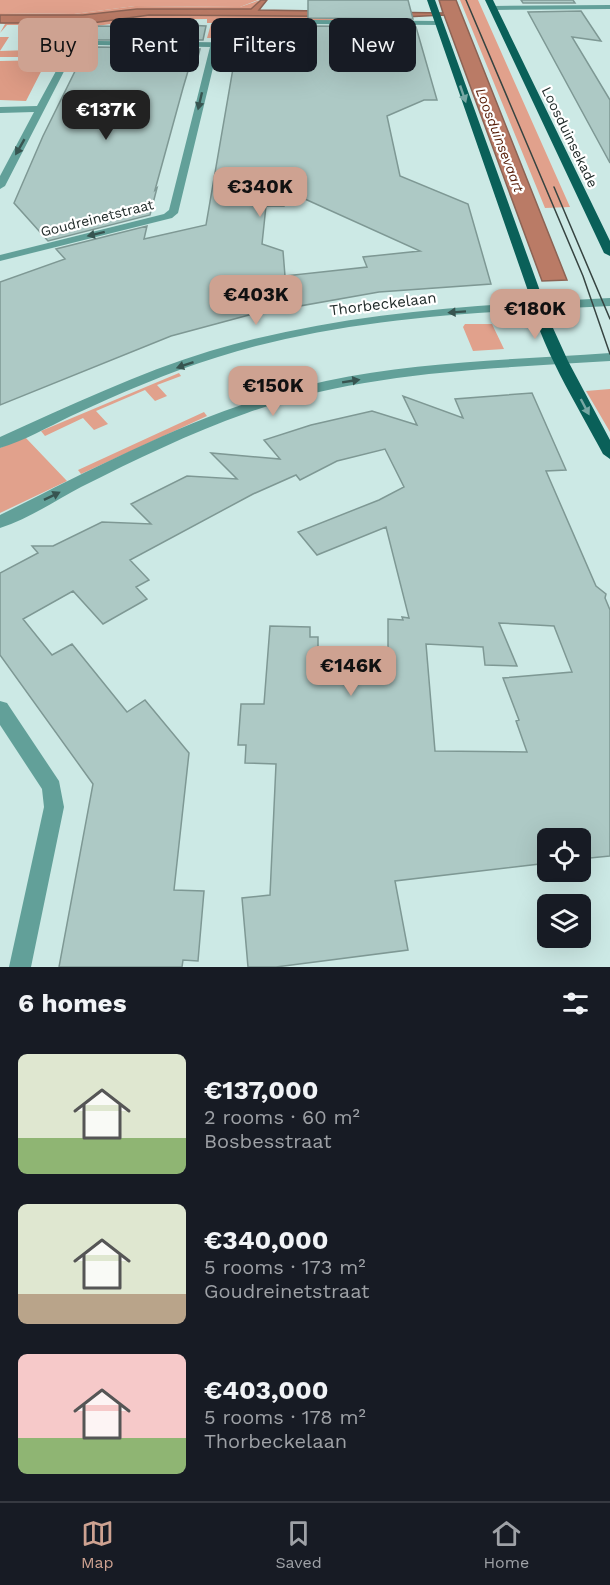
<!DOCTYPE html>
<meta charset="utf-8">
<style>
:root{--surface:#171b24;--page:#242831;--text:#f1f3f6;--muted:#9ea1a6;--line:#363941;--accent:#cea291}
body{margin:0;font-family:"Work Sans",sans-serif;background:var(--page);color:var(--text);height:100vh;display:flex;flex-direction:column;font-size:22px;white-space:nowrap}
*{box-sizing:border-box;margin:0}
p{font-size:20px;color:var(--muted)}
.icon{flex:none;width:33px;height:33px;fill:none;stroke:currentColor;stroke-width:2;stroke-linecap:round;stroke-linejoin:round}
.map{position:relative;height:967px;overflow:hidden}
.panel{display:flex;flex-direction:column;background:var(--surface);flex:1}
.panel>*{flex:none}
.hud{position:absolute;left:18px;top:18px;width:574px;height:54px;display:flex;gap:12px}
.tools{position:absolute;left:537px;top:828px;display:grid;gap:12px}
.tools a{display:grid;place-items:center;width:54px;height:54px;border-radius:9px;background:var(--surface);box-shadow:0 6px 24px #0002;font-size:30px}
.price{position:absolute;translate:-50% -51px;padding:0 14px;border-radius:12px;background:var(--accent);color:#111;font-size:20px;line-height:39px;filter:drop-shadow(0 2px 3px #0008)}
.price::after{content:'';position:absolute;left:50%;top:36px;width:18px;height:14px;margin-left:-9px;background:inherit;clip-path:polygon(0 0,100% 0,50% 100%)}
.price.selected{background:#222;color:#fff}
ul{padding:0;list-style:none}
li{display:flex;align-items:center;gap:18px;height:150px;padding:0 18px}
li span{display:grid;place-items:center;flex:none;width:168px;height:120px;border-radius:9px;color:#555}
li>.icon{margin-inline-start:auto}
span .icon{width:72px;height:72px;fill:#fffc;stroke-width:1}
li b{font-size:26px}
h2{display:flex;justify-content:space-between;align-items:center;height:72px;padding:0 18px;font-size:26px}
.tag{padding:0 21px;border-radius:9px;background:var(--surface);box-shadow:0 6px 24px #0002;font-size:21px;line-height:54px}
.tag.selected{background:var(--accent);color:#111}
.tab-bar{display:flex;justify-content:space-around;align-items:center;height:84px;border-top:2px solid var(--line);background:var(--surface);font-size:16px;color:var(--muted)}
.tab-bar a{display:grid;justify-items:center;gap:3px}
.tab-bar .selected{color:var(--accent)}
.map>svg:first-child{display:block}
.green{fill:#e1a18c}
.forest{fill:#dd9b85}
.water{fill:#ba7b66;stroke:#8c6354;stroke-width:1.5}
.building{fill:#adc9c5;stroke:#7e9894;stroke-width:1.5;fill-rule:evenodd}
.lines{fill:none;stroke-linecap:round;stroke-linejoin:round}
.minor{fill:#62a099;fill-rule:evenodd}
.major{fill:#0a6059;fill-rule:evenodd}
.tram{stroke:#364441;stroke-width:1.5}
.oneway{fill:#78a8a4}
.oneway2{fill:#375450}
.labels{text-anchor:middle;stroke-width:4.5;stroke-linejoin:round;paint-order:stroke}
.far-street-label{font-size:14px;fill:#202b29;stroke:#fff}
.far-water-label{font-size:14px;font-style:italic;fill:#571c06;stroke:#fff}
.street-label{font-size:15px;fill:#202b29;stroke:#fff}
</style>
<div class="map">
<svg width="610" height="967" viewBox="0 0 610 967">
<rect width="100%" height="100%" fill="#cce9e5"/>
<path class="green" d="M 0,0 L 258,0 L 240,7 L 135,6 L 74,14 L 0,13 Z
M 460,0 L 478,0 L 570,207 L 545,208 Z
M 211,24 L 277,25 L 276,37 L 207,38 Z
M 465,324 L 492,324 L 504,349 L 473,351 L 463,327 Z
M 179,373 L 181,376 L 157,385 L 167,396 L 155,401 L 145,390 L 96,411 L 108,424 L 94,430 L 83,418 L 45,436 L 41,431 Z
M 610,389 L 610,432 L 586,391 Z
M 204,412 L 207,416 L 81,474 L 78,470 Z
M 25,437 L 67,481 L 0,513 L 0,448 Z"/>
<path class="forest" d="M 260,0 L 251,9 L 137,9 L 83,15 L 0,15 L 0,13 L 74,14 L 135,6 L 240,7 Z
M 149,15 L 404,17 L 413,15 L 413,17 L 404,20 C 338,20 273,23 207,23 L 207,19 L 137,20 L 97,26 L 65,28 L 49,57 L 0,57 L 0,37 L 9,37 L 0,51 L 30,50 L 34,43 L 42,44 L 48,36 L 60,37 L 65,25 L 7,25 L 0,33 L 5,24 L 0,23 L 92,23 Z
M 277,26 L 289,27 L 285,32 L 285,40 L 279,42 L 212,43 L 213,39 L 275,37 Z
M 47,60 L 26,101 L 0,100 L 0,61 Z"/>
<path class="water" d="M 261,0 L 267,0 L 259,10 L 443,13 L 439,0 L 456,0 L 567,280 L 542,281 L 444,15 L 404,17 L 149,15 L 92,23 L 0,23 L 0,15 L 83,15 L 137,9 L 251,9 Z"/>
<path class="building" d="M 308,0 L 408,0 L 413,19 L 308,18 Z
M 521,0 L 573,0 L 575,3 L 523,3 Z
M 581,11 L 601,41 L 572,37 L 610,100 L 610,163 L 528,12 Z
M 164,24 L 206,26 L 203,40 L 91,40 L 97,26 L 154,27 Z
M 311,26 L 416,27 L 437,100 L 424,100 L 387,116 L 400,176 L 468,204 L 491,284 L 379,292 L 249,315 L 171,336 L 0,405 L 0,282 L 65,259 L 56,249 L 147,226 L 144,239 L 206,225 L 236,51 L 306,51 L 305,35 L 308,34 L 308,28 ZM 285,190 L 420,251 L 363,257 L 367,267 L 285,276 L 283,251 L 262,244 L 266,206 L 284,206 Z
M 98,47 L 200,49 L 197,61 L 191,61 L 183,88 L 155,190 L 157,188 L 150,215 L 48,241 L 14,203 L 43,136 L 86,49 Z
M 532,393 L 566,470 L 546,471 L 596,586 L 606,594 L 605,598 L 610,610 L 610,856 L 580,859 L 580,838 L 548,838 L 548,863 L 395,881 L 408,950 L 276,967 L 248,967 L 242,898 L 270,895 L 276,764 L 245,763 L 246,745 L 238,745 L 241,704 L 264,704 L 270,626 L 310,627 L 310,637 L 318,637 L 318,647 L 388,648 L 388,619 L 403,620 L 402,617 L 409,618 L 386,527 L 317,555 L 298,532 L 379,500 L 404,487 L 385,449 L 337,461 L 300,480 L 296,475 L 253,494 L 130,560 L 149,580 L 136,587 L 147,599 L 103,624 L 73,591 L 23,619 L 52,655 L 72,644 L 127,712 L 145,700 L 189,753 L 174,890 L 204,891 L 198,961 L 183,960 L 182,967 L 59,967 L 93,784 L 0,655 L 0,573 L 38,553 L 32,546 L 53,546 L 102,522 L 151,524 L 131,504 L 187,476 L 237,479 L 211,453 L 280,459 L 264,440 L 311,425 L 372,411 L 417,425 L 403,396 L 463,418 L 455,399 ZM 499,623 L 554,626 L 572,672 L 503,678 L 519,720 L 516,721 L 527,752 L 435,751 L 426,644 L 483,647 L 485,665 L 517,666 Z"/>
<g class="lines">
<path class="minor" d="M 610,5 L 610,9 L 493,10 L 489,8 L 493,6 Z
M 310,20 L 439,21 L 443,23 L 439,25 L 311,24 L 297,30 L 297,40 L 289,45 L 218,47 L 178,213 L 172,218 L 0,261 L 0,255 L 164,214 L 169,210 L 210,47 L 98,45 L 80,48 L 74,52 L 5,186 L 0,189 L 0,176 L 34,112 L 0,113 L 0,107 L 37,106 L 68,49 L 75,44 L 98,41 L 275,43 L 289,39 L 290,27 Z
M 610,298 L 610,306 C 479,312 345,317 218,357 C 168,372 119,394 71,416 C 48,427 24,441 0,448 L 0,437 C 69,406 138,373 210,351 C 340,312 475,305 610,298 Z
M 610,353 L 610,361 C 488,369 364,371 247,413 C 190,433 135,460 81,487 C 55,501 28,519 0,528 L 0,515 C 105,463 210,406 326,381 C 419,361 516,360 610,353 Z
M 0,701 L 7,703 L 59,781 L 64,807 L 31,967 L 9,967 L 44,807 L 42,789 L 0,725 Z"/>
<path class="major" d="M 427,0 L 435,0 L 540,291 L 543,306 L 568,361 L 610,440 L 610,459 L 603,454 C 578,406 538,344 528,291 Z
M 485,0 L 493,0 L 610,241 L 610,256 L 604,253 Z"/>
<path class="tram" d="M 466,0 L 583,276 L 610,354
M 554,187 L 610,319"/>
</g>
<defs><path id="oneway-solid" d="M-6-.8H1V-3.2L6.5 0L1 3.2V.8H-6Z" transform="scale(1.5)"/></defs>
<g class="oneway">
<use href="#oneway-solid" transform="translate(463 94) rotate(71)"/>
<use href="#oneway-solid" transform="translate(585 407) rotate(62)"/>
</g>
<g class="oneway2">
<use href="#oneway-solid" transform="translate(200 101) rotate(103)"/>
<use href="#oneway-solid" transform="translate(20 147) rotate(120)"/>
<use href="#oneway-solid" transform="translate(96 234) rotate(166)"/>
<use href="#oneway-solid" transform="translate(457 312) rotate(176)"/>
<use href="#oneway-solid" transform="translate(185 365) rotate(161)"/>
<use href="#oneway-solid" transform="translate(351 381) rotate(-9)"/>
<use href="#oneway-solid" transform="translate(52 496) rotate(-26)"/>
</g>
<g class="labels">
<g class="far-street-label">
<text transform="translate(570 137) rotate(64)" y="5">Loosduinsekade</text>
<text transform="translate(97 218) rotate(-14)" y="5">Goudreinetstraat</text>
</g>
<g class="far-water-label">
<text transform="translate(500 140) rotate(69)" y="5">Loosduinsevaart</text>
</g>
<g class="street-label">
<text transform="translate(383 304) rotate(-7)" y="5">Thorbeckelaan</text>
</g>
</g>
</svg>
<div class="tools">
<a><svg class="icon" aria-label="locate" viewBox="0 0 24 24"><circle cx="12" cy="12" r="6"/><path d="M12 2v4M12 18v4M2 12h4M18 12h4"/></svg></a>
<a><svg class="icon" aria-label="layers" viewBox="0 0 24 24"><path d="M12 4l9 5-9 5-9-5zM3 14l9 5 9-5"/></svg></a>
</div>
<b class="price selected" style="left:106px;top:141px">€137K</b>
<b class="price" style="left:260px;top:218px">€340K</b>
<b class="price" style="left:256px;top:326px">€403K</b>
<b class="price" style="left:535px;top:340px">€180K</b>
<b class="price" style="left:273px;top:417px">€150K</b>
<b class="price" style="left:351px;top:697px">€146K</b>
<div class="hud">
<a class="tag selected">Buy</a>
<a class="tag">Rent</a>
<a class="tag">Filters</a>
<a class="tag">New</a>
</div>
</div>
<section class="panel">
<h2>6 homes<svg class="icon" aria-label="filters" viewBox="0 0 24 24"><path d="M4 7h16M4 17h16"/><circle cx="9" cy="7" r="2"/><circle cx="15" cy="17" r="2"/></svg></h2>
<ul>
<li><span style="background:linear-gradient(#dfe7d0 70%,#8fb573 0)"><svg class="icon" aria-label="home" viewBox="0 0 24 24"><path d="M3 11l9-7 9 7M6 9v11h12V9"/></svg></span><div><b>€137,000</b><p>2 rooms · 60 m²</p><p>Bosbesstraat</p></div></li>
<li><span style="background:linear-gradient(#dfe7d0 75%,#b9a48a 0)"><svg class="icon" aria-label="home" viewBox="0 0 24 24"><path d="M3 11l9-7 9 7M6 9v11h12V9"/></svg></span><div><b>€340,000</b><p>5 rooms · 173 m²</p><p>Goudreinetstraat</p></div></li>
<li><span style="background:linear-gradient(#f6c9c9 70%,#8fb573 0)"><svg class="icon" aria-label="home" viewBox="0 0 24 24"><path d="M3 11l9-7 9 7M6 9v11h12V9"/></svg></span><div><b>€403,000</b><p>5 rooms · 178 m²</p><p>Thorbeckelaan</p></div></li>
</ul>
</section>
<nav class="tab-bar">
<a class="selected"><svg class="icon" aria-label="map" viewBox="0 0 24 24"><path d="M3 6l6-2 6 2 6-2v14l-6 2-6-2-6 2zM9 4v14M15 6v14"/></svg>Map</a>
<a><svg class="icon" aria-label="saved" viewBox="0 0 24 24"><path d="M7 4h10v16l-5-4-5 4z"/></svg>Saved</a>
<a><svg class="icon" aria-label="home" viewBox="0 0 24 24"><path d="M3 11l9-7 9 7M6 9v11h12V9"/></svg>Home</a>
</nav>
